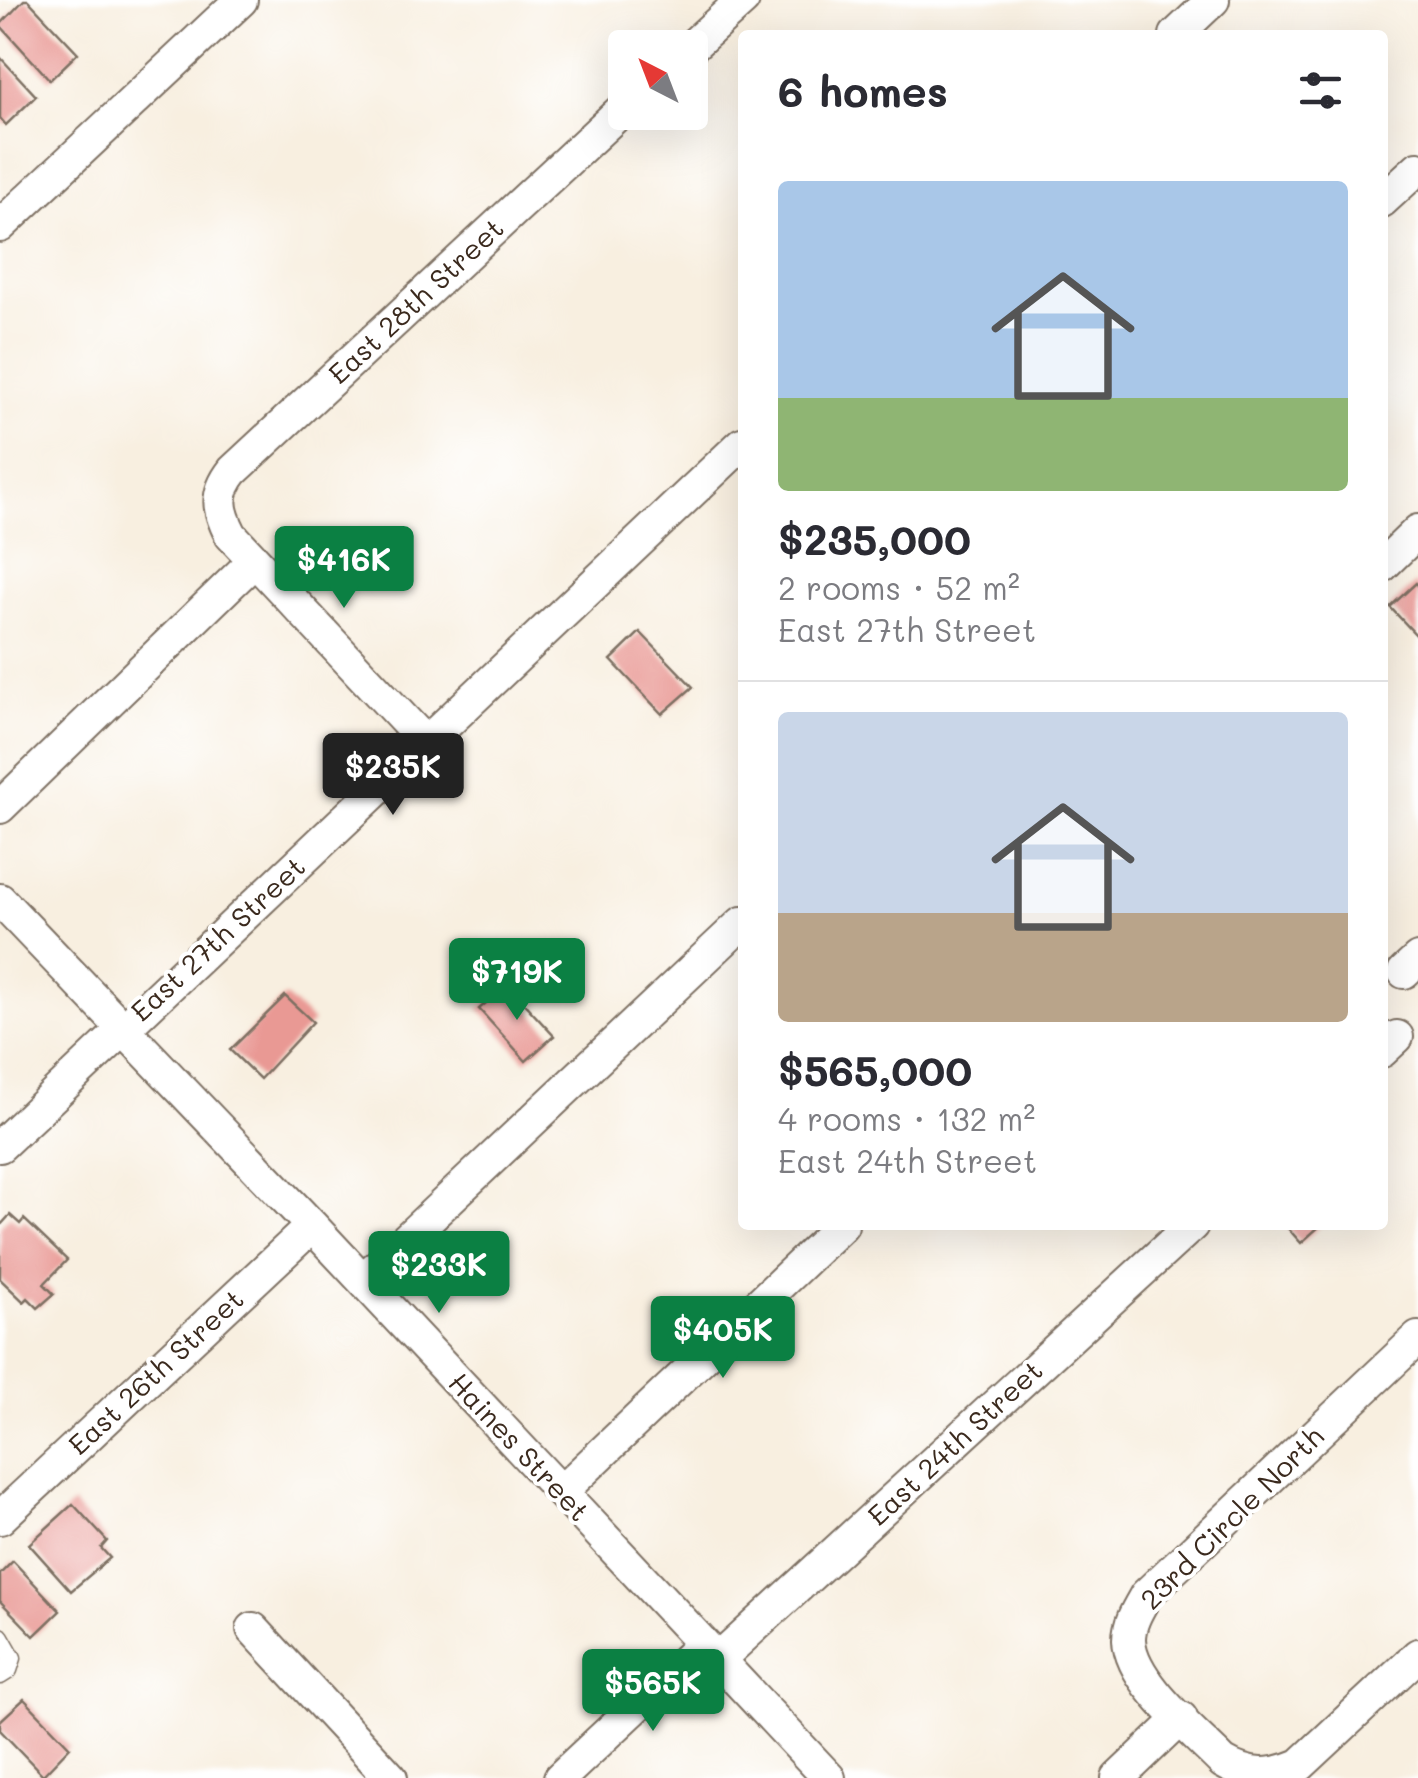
<!DOCTYPE html>
<meta charset="utf-8">
<style>
:root{--surface:#fff;--page:#f2f2f3;--text:#2b2b33;--muted:#7c7c81;--line:#e1e1e2;--accent:#0b8043}
body{margin:0;font-family:Mali,sans-serif;background:var(--page);color:var(--text);height:100vh;display:flex;flex-direction:column;font-size:38px;white-space:nowrap}
*{box-sizing:border-box;margin:0}
p{font-size:32px;color:var(--muted)}
.icon{flex:none;width:55px;height:55px;fill:none;stroke:currentColor;stroke-width:2;stroke-linecap:round;stroke-linejoin:round}
.map{position:relative;flex:1;overflow:hidden}
.side{position:absolute;left:738px;top:30px;width:650px;height:1200px;display:flex;flex-direction:column;background:var(--surface);border-radius:10px;box-shadow:0 10px 40px #0002}
.side>*{flex:none}
.needle{width:65px;rotate:318deg}
.buttons{position:absolute;left:608px;top:30px;display:grid;gap:20px}
.buttons a{display:grid;place-items:center;width:100px;height:100px;border-radius:10px;background:var(--surface);box-shadow:0 10px 40px #0002;font-size:50px}
.price{position:absolute;translate:-50% -85px;padding:0 22px;border-radius:10px;background:var(--accent);color:#fff;font-size:32px;line-height:65px;filter:drop-shadow(0 2px 5px #0008)}
.price::after{content:'';position:absolute;left:50%;top:60px;width:30px;height:22px;margin-left:-15px;background:inherit;clip-path:polygon(0 0,100% 0,50% 100%)}
.price.on{background:#222;color:#fff}
ul{padding:0;list-style:none}
li{display:grid;align-content:center;gap:20px;height:530px;padding:0 40px}
li+li{border-top:2px solid var(--line)}
li span{display:grid;place-items:center;height:310px;border-radius:10px;color:#555}
li>.icon{margin-inline-start:auto}
span .icon{width:180px;height:180px;fill:#fffc;stroke-width:1}
li b{font-size:42px}
h2{display:flex;justify-content:space-between;align-items:center;height:120px;padding:0 40px;font-size:42px}
.map>svg:first-child{display:block}
.building{fill:#e99994}
.lines{fill:none;stroke-linecap:round;stroke-linejoin:round}
.service-casing{stroke:#7d6f62;stroke-width:21}
.minor-casing{stroke:#7d6f62;stroke-width:36}
.service{stroke:#fff;stroke-width:18}
.minor{stroke:#fff;stroke-width:32}
.labels{text-anchor:middle;stroke-width:8;stroke-linejoin:round;paint-order:stroke}
.street-label{font-size:28px;fill:#3b2a1e;stroke:#fff}
</style>
<div class="map">
<svg width="1418" height="1778" viewBox="0 0 1418 1778">
<rect width="100%" height="100%" fill="#fff"/>
<filter id="ink" filterUnits="userSpaceOnUse"><feTurbulence type="fractalNoise" baseFrequency=".01" numOctaves="2"/><feDisplacementMap in="SourceGraphic" scale="20" xChannelSelector="R" yChannelSelector="G"/><feConvolveMatrix kernelMatrix="1 2 1 2 8 2 1 2 1" color-interpolation-filters="sRGB"/></filter>
<filter id="wash" filterUnits="userSpaceOnUse"><feTurbulence type="fractalNoise" baseFrequency=".0048" numOctaves="4" result="noise"/><feDisplacementMap in="SourceGraphic" scale="40" xChannelSelector="R" yChannelSelector="G"/><feGaussianBlur stdDeviation="2.25" result="paint"/><feColorMatrix in="noise" values="0 0 0 0 0 0 0 0 0 0 0 0 0 0 0 0 0 1.4 0 .05"/><feComposite in="paint" operator="in"/></filter>
<g filter="url(#wash)">
<rect width="100%" height="100%" fill="#f8efe0"/>
<g id="blocks">
<path class="building" d="M 24,0 L 28,0 L 78,53 L 50,80 L 0,25 Z
M 0,57 L 36,96 L 6,125 L 0,118 Z
M 1416,583 L 1418,585 L 1418,637 L 1390,607 Z
M 640,632 L 693,687 L 662,714 L 611,660 Z
M 507,985 L 554,1036 L 526,1061 L 479,1009 Z
M 285,996 L 313,1022 L 260,1079 L 230,1050 Z
M 10,1215 L 20,1224 L 24,1219 L 67,1260 L 44,1284 L 54,1294 L 38,1308 L 28,1298 L 24,1302 L 0,1279 L 0,1226 Z
M 1285,1225 L 1321,1225 L 1301,1243 Z
M 73,1504 L 107,1541 L 101,1548 L 110,1558 L 71,1591 L 29,1544 Z
M 13,1561 L 60,1611 L 34,1636 L 0,1601 L 0,1574 Z
M 24,1699 L 70,1747 L 43,1775 L 0,1730 L 0,1721 Z"/>
</g>
</g>
<g filter="url(#ink)">
<use href="#blocks" fill-opacity="0" stroke="#7d6f62" stroke-width="2.5"/>
<g class="lines">
<defs>
<path id="service" d="M 0,1637 L 12,1658 L 8,1670 L 0,1675"/>
<path id="minor" d="M 1176,35 L 1213,0
M 690,48 L 743,0
M 1382,201 L 1418,168
M 0,226 L 241,0
M 1382,566 L 1418,531
M 426,743 L 231,535 C 218,510 215,494 233,471 L 625,107
M 0,807 L 254,561
M 0,900 L 312,1226 L 829,1778
M 1404,972 L 1418,959
M 1382,1051 L 1397,1037
M 0,1146 L 742,444
M 363,1280 L 742,923
M 1418,1338 L 1146,1595 C 1138,1609 1129,1623 1129,1639 C 1130,1681 1195,1733 1223,1762 C 1250,1778 1271,1777 1300,1765 L 1418,1655
M 561,1492 L 842,1225
M 0,1518 L 312,1226
M 253,1629 L 391,1778
M 718,1660 L 1192,1225
M 560,1778 L 703,1644
M 1118,1778 L 1181,1718"/>
</defs>
<use href="#service" class="service-casing"/>
<use href="#minor" class="minor-casing"/>
<use href="#service" class="service"/>
<use href="#minor" class="minor"/>
</g>
</g>
<g class="labels">
<g class="street-label">
<text transform="translate(416 301) rotate(-43)" y="10">East 28th Street</text>
<text transform="translate(218 939) rotate(-43)" y="10">East 27th Street</text>
<text transform="translate(156 1372) rotate(-43)" y="10">East 26th Street</text>
<text transform="translate(955 1443) rotate(-43)" y="10">East 24th Street</text>
<text transform="translate(519 1447) rotate(47)" y="10">Haines Street</text>
<text transform="translate(1232 1518) rotate(-45)" y="10">23rd Circle North</text>
</g>
</g>
</svg>
<div class="buttons">
<a><svg class="needle" viewBox="-14 -14 28 28"><path d="M0-13l5 13h-10z" fill="#e53935"/><path d="M0 13l5-13h-10z" fill="#7c7c81"/></svg></a>
</div>
<b class="price" style="left:344px;top:611px">$416K</b>
<b class="price on" style="left:393px;top:818px">$235K</b>
<b class="price" style="left:517px;top:1023px">$719K</b>
<b class="price" style="left:439px;top:1316px">$233K</b>
<b class="price" style="left:723px;top:1381px">$405K</b>
<b class="price" style="left:653px;top:1734px">$565K</b>
<section class="side">
<h2>6 homes<svg class="icon" aria-label="filters" viewBox="0 0 24 24"><path d="M4 7h16M4 17h16"/><circle cx="9" cy="7" r="2"/><circle cx="15" cy="17" r="2"/></svg></h2>
<ul>
<li><span style="background:linear-gradient(#a9c7e8 70%,#8fb573 0)"><svg class="icon" aria-label="home" viewBox="0 0 24 24"><path d="M3 11l9-7 9 7M6 9v11h12V9"/></svg></span><div><b>$235,000</b><p>2 rooms · 52 m²</p><p>East 27th Street</p></div></li>
<li><span style="background:linear-gradient(#c9d6e8 65%,#b9a48a 0)"><svg class="icon" aria-label="home" viewBox="0 0 24 24"><path d="M3 11l9-7 9 7M6 9v11h12V9"/></svg></span><div><b>$565,000</b><p>4 rooms · 132 m²</p><p>East 24th Street</p></div></li>
</ul>
</section>
</div>
